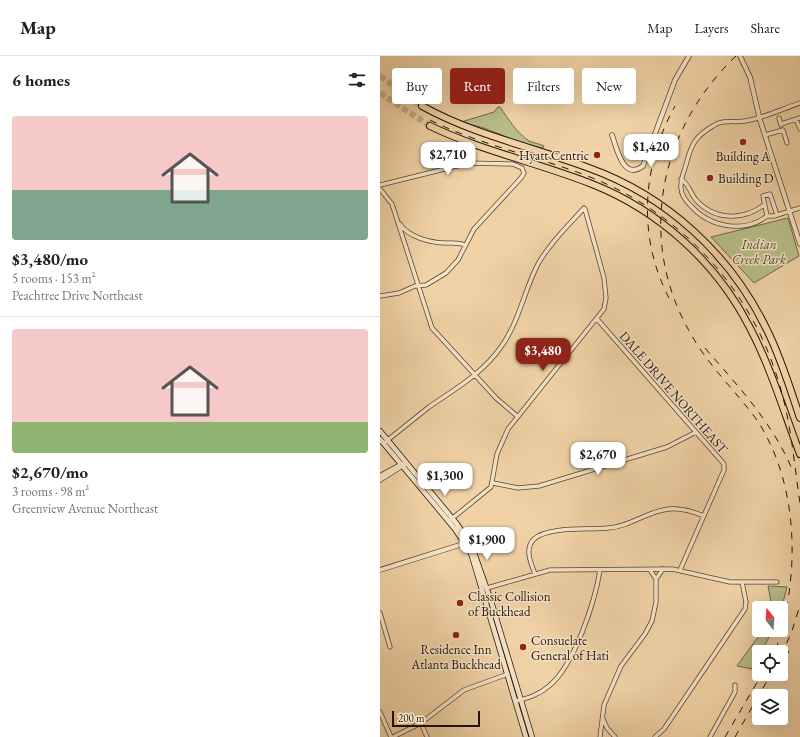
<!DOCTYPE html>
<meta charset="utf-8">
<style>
:root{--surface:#fff;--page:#f2f2f2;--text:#202124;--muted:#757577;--line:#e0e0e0;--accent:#8f2418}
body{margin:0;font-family:"EB Garamond",serif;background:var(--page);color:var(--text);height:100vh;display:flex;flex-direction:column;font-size:15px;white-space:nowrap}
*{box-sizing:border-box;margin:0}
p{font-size:13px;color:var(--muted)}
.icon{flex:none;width:22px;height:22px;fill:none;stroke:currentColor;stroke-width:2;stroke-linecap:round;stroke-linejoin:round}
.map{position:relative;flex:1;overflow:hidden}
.side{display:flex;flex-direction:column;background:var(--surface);width:380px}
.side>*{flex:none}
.guide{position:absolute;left:12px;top:12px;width:348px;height:36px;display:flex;gap:8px}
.needle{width:26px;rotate:343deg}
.fabs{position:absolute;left:372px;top:545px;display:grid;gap:8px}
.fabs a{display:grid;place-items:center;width:36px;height:36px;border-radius:4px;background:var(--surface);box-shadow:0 4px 16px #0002;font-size:20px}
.scale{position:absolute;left:12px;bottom:10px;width:88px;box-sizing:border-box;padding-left:4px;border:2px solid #23140c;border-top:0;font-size:11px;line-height:14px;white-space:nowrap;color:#23140c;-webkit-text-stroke:3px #f5e2c5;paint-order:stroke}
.price{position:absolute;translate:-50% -34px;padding:0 9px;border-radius:8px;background:#fff;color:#222;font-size:13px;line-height:26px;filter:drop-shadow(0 1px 2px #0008)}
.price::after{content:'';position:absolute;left:50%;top:24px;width:12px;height:9px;margin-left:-6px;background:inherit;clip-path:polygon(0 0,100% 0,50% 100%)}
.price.selected{background:var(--accent);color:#fff}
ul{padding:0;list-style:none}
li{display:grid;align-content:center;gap:8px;height:212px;padding:0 12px}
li+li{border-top:1px solid var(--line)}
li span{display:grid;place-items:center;height:124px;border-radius:4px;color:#555}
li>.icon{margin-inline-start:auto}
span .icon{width:72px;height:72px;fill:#fffc;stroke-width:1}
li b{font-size:17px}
h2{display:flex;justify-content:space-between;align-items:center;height:48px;padding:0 12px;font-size:17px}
.tag{padding:0 14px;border-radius:4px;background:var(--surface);box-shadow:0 4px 16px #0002;font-size:14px;line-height:36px}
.tag.selected{background:var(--accent);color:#fff}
header{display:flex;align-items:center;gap:24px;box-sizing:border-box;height:56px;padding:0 20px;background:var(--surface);border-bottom:1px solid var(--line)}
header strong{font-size:19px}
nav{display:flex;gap:22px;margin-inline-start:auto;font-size:14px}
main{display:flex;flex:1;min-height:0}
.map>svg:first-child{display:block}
.green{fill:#b7bd89;stroke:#6d684a}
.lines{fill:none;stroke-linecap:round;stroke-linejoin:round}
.motorway-tunnel{stroke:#c7ac87;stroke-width:6;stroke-dasharray:6 3;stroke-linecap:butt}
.minor-casing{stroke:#564432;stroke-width:5}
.tertiary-casing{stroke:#564432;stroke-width:5.5}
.secondary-casing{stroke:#23140c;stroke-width:6}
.motorway-casing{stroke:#23140c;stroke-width:8}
.minor{stroke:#f5e2c5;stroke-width:3.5}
.tertiary{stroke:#f5e2c5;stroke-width:4}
.secondary{stroke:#f5e2c5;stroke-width:4.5}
.motorway{stroke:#f0d2a6;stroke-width:6}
.rail{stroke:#23140c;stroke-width:1;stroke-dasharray:7 7;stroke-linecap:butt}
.poi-dot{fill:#8f2418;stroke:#f5e2c5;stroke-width:1.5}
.labels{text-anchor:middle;stroke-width:3;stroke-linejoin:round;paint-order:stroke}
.poi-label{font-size:13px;fill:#23140c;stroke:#f5e2c5;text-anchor:start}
.park-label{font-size:13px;font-style:italic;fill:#4f4732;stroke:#f5e2c5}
.street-label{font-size:13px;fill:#23140c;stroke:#f5e2c5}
</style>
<header>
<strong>Map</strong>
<nav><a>Map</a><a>Layers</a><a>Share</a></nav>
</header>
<main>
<section class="side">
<h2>6 homes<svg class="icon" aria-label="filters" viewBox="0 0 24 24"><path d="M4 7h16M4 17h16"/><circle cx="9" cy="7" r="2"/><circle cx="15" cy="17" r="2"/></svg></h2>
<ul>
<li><span style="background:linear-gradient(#f6c9c9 60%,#7fa58c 0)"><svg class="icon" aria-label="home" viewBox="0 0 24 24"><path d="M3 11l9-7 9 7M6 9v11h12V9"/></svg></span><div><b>$3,480/mo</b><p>5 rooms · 153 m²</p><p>Peachtree Drive Northeast</p></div></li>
<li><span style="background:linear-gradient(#f6c9c9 75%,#8fb573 0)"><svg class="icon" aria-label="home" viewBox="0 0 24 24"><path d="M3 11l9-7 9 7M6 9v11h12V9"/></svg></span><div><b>$2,670/mo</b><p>3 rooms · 98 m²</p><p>Greenview Avenue Northeast</p></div></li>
</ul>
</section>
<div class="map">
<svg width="420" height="681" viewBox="0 0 420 681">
<rect width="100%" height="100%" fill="#f0d2a6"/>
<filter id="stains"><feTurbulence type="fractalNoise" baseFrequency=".005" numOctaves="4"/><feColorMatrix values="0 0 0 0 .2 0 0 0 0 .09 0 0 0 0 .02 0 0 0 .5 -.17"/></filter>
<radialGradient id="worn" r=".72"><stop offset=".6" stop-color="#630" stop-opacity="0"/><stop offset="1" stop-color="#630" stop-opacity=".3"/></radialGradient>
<path class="green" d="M 118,51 L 120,51 C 129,64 136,76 149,85 C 154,87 160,88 164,90 L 163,92 L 147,89 L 104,72 L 81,66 L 114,56 Z
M 408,162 L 419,200 L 374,227 L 331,181 Z
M 388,530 L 407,531 L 401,554 L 401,552 L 390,552 L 391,546 Z
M 383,574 L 393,574 L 381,596 L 379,596 L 372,613 L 357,610 Z"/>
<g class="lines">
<path class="motorway-tunnel" d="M 0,20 L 42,50
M 0,37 L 50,70"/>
<defs>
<path id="minor" d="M 420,47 C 402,53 384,62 365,65 C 354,67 343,63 333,70 C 316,80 312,87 307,105 C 305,114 300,123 301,132 C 301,139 306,145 311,150 C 330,171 364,178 387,160 L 394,160 L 420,152
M 399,62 L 401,69
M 416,63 L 420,73
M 401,68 L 420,62
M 385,79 L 403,74 L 407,87
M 301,123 C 310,129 310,138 317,145 C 336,165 364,164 384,149
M 0,129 L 89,107 L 133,108 L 142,112 L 144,117 L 141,122 L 94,173 L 78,204 L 66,217 L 46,229 L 35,230 L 19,237 L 0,240
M 0,133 L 12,148 L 52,272 L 116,342 L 137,360
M 387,160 L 383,140 L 390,138 L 396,156
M 20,168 C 28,181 51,187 66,187 C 73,187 78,186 85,189
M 217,263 L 344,408 L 344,414 L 300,514
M 4,387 C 19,375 34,363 49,351 C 75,333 102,318 121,291 C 139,266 144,235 158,208 C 170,187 188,170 204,152 L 205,153 L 224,222 L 226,242 L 224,253 L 128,373 L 117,398 L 111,431 L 69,465
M 113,427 L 138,432 L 159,430 L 287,391 L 316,376
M 270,514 L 276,523
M 155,518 C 151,507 144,493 154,483 C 168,470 210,474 228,472 C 250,471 267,455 289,453 C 302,452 312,455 324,460
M 107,532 L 170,514 L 292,513 L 350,526 L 397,526
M 0,557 L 10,591
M 136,645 C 148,642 159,639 169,630 C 194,610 215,546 220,514
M 0,656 L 11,681
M 223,663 L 227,672 L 235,681
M 41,667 L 47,681
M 13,681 L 41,667 L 84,634 L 128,618
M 220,681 L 224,649 L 241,610 L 265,578 L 272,565 L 276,546 L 276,523 L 283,513
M 275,681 L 284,673 L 365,553 L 366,546 L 362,526
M 330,681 L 355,636 L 355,629"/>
<path id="tertiary" d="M 360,0 L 370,21 L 380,64 L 420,188
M 232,79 C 237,93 243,125 263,110 L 295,24 L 309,0
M 0,420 L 22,408
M 0,424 L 25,408
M 0,514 L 86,487"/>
<path id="secondary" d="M 0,375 L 77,468 L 92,491 L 111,545 L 152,681
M 0,383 L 75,473 L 91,497 L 146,681"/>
<path id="motorway" d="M 42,50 C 94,79 153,91 209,112 C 287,140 351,199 387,274 C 401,302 410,332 420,362
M 50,70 C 102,95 159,107 212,128 C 280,155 337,207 370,272 C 391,312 404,356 420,398"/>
</defs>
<use href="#minor" class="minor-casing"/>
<use href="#tertiary" class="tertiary-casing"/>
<use href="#secondary" class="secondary-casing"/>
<use href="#motorway" class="motorway-casing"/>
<use href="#minor" class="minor"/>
<use href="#tertiary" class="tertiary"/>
<use href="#secondary" class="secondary"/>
<use href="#motorway" class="motorway"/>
<path class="rail" d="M 356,0 C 278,74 256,186 312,280 C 330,312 358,337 379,367 C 420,433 420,523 395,596
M 50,64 C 102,90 161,101 215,123 C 304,160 372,235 399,327 C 411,366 414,407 420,447
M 289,242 C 257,181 262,109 295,50
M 325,292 C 358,330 392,366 412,413
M 401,600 L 412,575 L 420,549
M 401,611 L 409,595
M 345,681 L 382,618
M 355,681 L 391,618"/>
</g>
<g class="poi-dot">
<circle cx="363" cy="86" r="4"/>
<circle cx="217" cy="99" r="4"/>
<circle cx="330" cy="122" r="4"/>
<circle cx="80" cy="547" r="4"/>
<circle cx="76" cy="579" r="4"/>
<circle cx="143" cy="591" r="4"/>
</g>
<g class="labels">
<g class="poi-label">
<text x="209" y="104" text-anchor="end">Hyatt Centric</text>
<text x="363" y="105" text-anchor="middle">Building A</text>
<text x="338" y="127">Building D</text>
<text x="88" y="545">Classic Collision<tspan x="88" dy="15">of Buckhead</tspan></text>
<text x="151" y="589">Consuelate<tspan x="151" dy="15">General of Hati</tspan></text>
<text x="76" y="598" text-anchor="middle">Residence Inn<tspan x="76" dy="15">Atlanta Buckhead</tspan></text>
</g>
<g class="park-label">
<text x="379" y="193">Indian<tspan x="379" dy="15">Creek Park</tspan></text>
</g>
<g class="street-label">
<text transform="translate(294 336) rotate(49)" y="5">DALE DRIVE NORTHEAST</text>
</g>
</g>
<rect width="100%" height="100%" filter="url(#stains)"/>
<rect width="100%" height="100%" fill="url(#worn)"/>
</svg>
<div class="fabs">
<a><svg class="needle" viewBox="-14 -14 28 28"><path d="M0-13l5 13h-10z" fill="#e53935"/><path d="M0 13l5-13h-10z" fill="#757577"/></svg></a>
<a><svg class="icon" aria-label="locate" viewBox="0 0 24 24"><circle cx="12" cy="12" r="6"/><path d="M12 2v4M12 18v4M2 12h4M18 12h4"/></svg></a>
<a><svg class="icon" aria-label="layers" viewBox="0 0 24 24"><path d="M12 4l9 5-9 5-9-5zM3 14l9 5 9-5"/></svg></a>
</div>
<div class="scale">200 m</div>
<b class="price" style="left:271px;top:112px">$1,420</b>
<b class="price" style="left:68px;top:120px">$2,710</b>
<b class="price selected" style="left:163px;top:316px">$3,480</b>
<b class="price" style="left:218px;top:420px">$2,670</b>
<b class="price" style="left:65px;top:441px">$1,300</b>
<b class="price" style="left:107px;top:505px">$1,900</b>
<div class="guide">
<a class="tag">Buy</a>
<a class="tag selected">Rent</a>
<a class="tag">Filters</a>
<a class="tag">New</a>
</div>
</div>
</main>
